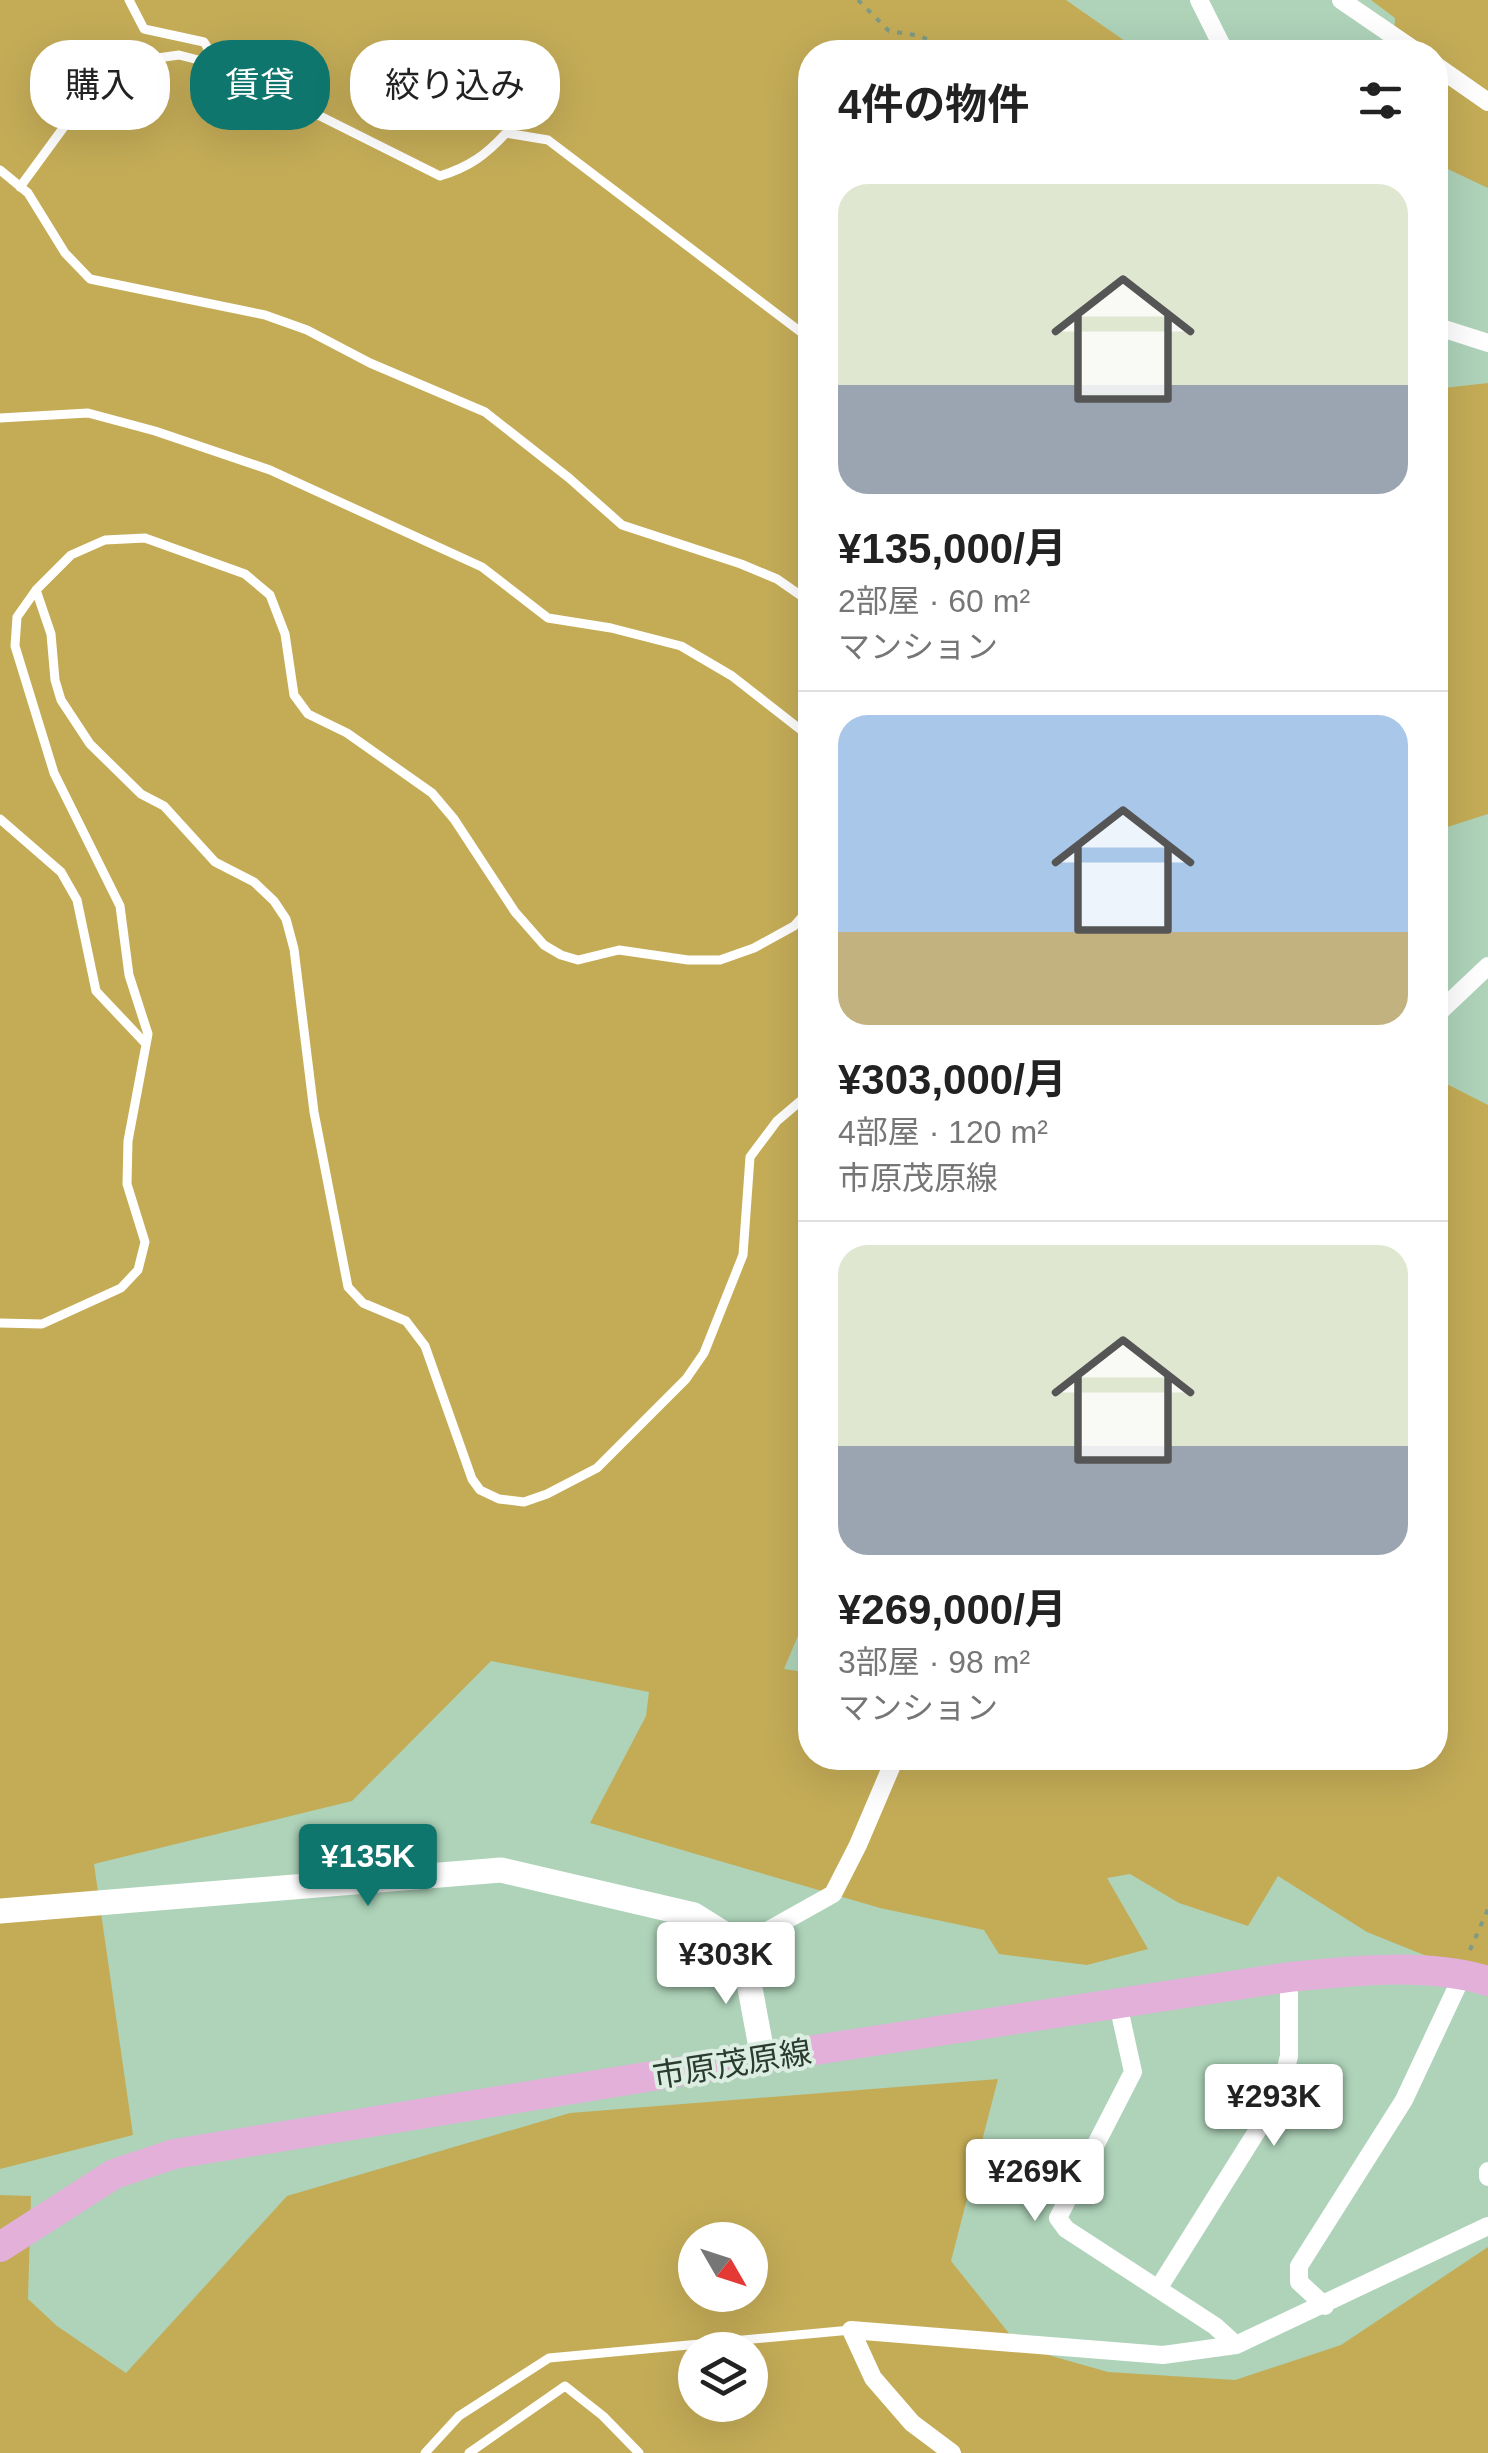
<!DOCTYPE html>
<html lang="ja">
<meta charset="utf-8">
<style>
:root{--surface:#fff;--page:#f2f2f2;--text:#222;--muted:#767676;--line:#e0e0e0;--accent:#0f766e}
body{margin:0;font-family:Helvetica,"Noto Sans JP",sans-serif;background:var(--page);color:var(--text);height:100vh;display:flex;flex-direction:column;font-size:38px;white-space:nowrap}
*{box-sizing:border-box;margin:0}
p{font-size:32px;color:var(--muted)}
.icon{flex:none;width:55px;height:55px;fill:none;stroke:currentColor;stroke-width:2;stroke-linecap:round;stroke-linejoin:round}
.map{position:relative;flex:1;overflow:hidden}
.side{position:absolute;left:798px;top:40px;width:650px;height:1730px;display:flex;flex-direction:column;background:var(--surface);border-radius:40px;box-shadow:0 10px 40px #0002}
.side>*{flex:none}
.top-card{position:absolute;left:30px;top:40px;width:618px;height:90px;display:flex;gap:20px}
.needle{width:65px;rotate:129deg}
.fabs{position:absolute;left:678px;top:2222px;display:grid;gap:20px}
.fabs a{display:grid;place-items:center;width:90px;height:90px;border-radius:50%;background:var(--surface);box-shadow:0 10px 40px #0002;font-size:50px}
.price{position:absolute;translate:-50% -85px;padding:0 22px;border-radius:10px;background:#fff;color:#222;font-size:32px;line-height:65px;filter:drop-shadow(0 2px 5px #0008)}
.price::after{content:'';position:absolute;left:50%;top:60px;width:30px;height:22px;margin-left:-15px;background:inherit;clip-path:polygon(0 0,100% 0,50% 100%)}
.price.current{background:var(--accent);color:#fff}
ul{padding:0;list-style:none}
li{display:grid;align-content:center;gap:20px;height:530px;padding:0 40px}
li+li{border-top:2px solid var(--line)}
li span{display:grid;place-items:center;height:310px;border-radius:30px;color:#555}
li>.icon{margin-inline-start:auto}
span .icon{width:180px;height:180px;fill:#fffc;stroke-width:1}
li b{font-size:42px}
h2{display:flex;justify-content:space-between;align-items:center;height:120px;padding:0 40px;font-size:42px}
.chip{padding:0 35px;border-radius:40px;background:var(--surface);box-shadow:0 10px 40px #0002;font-size:35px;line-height:90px}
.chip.current{background:var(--accent);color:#fff}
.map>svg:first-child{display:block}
.green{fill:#c4ac57;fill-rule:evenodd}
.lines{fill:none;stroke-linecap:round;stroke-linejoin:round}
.path{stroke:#7d9a86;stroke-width:4;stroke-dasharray:5 8;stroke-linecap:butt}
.lane{stroke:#fff;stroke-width:9}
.street{stroke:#fff;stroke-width:18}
.secondary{stroke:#fff;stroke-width:25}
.primary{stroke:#e3b0da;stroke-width:30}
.labels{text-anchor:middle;stroke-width:8;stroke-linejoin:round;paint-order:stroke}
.street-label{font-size:32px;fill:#2c3b30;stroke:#dceee1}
</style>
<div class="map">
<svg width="1488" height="2453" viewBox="0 0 1488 2453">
<rect width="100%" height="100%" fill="#aed3b9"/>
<path class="green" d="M 0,0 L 1066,0 L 1132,46 L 1135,52 L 810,52 L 810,1607 L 784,1669 L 810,1673 L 810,1758 L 1435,1758 L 1435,1078 L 1488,1105 L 1488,1977 L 1481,1978 L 1367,1932 L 1278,1876 L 1248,1926 L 1179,1903 L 1130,1874 L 1107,1878 L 1148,1949 L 1087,1965 L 999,1954 L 984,1930 L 880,1908 L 590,1823 L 646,1716 L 649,1692 L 491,1661 L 352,1801 L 94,1864 L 133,2135 L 0,2169 Z
M 1371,0 L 1488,0 L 1488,188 L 1435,163 L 1435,52 L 1393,52 L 1395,18 Z
M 1488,383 L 1488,814 L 1435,831 L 1435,389 Z
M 998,2079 L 951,2261 L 1020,2347 L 1108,2372 L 1235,2380 L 1341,2345 L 1488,2247 L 1488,2453 L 0,2453 L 0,2195 L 31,2196 L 28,2299 L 57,2326 L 126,2373 L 287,2196 L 570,2113 ZM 695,2240 L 750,2240 L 750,2295 L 695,2295 ZM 695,2350 L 750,2350 L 750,2405 L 695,2405 Z"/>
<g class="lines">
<path class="path" d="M 858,0 L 889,31 L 921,36 L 948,52
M 1470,1950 L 1488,1909"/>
<path class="lane" d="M 129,0 L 144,29 L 204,42 L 218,65
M 0,170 L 28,193 L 65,253 L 90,279 L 265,315 L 307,330 L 370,363 L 485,412 L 569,478 L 622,525 L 741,564 L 777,579 L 810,602
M 20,187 L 99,79 L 136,61 L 179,55 L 218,65 L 440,176 C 469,167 486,155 506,133 L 548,140 L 810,339
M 0,418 L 88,413 L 155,431 L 270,470 L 482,567 L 548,618 L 611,628 L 681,646 L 732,676 L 810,737
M 36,590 L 51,634 L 55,680 L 61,700 L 90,744 L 141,794 L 164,806 L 215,862 L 254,882 L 274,901 L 286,919 L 294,949 L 314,1112 L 348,1287 L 363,1303 L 406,1321 L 425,1346 L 472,1479 L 480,1490 L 499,1499 L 524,1502 L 547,1494 L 597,1468 L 686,1379 L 704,1353 L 743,1255 L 750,1157 L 777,1121 L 804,1098 L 810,1084
M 0,819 L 61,872 L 77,900 L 96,991 L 146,1044
M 0,1323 L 42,1324 L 121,1288 L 138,1270 L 145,1242 L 127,1184 L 128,1141 L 148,1034 L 129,975 L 120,906 L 54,773 L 15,646 L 17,617 L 36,590 L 71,555 L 105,540 L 145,538 L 245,574 L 270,595 L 285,634 L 294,695 L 308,714 L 347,733 L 432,793 L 454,819 L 515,912 L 544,945 L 561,955 L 578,960 L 619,950 L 688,960 L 720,960 L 754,948 L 794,926 L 810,908
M 425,2453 L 459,2416 L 549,2358 L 851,2330
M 469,2453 L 565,2386 L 603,2416 L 639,2453"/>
<path class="street" d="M 1199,0 L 1225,52
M 1341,0 L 1417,52
M 1435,65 L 1488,102
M 1435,326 L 1488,343
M 1435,1016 L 1488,966
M 742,1945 L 833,1894 L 858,1845 L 895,1758
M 1118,2004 L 1133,2072 L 1058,2218 L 1066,2229 L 1215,2326 L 1236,2345
M 1488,2171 L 1488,2177
M 1158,2289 L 1279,2096 L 1289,2056 L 1289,1977
M 1325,2306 L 1299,2282 L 1299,2266 L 1404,2100 L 1463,1974
M 952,2453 L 912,2423 L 873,2378 L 851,2330 L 1163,2355 L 1236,2345 L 1488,2226"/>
<path class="secondary" d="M 0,1911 L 501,1870 L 694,1915 L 742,1945 L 763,2058"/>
<path class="primary" d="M 0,2247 L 114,2174 L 174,2154 L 763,2058 L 1289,1977 C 1355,1971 1424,1962 1488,1981"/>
</g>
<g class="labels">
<g class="street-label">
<text transform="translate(732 2064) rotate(-9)" y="11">市原茂原線</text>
</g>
</g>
</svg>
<div class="fabs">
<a><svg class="needle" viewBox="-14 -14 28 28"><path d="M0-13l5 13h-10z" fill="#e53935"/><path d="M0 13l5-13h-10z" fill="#767676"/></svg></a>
<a><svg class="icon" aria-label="layers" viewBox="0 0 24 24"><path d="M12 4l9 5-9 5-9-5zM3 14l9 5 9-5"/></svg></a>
</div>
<b class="price current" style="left:368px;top:1909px">¥135K</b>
<b class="price" style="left:726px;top:2007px">¥303K</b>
<b class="price" style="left:1274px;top:2149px">¥293K</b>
<b class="price" style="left:1035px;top:2224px">¥269K</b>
<div class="top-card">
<a class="chip">購入</a>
<a class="chip current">賃貸</a>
<a class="chip">絞り込み</a>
</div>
<section class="side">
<h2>4件の物件<svg class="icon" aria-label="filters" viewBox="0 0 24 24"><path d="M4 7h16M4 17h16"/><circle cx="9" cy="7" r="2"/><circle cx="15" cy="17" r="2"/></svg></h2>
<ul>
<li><span style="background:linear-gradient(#dfe7d0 65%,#9aa5b1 0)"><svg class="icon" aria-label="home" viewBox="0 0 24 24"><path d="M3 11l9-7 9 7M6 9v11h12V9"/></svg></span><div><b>¥135,000/月</b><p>2部屋 · 60 m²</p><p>マンション</p></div></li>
<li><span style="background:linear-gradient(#a9c7e8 70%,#c2b280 0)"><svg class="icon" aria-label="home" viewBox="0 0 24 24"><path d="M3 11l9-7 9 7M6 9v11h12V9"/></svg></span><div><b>¥303,000/月</b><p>4部屋 · 120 m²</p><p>市原茂原線</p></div></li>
<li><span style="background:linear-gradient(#dfe7d0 65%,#9aa5b1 0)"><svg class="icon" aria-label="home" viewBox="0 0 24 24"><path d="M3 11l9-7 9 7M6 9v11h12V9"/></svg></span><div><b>¥269,000/月</b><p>3部屋 · 98 m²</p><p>マンション</p></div></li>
</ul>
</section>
</div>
